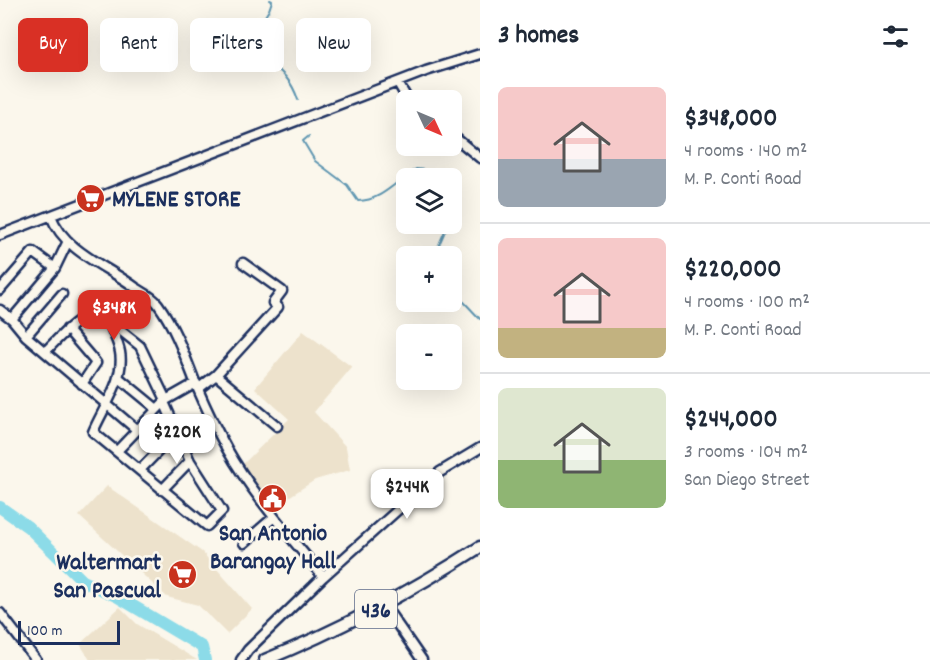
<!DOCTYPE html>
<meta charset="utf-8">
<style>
:root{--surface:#fff;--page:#f6f6f7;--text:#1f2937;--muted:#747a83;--line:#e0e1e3;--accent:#d93025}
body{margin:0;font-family:Dekko,sans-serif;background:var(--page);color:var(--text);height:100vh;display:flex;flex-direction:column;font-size:22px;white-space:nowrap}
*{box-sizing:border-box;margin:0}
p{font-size:20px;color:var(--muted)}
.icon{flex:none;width:33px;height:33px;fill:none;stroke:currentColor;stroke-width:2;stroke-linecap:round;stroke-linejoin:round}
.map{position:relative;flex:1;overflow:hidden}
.panel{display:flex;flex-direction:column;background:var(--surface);width:450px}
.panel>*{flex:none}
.guide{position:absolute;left:18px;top:18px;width:372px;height:54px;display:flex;gap:12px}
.needle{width:39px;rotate:134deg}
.buttons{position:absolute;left:396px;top:90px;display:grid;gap:12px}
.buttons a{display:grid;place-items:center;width:66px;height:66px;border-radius:9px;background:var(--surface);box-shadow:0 6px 24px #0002;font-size:30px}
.scale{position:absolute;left:18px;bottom:15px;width:102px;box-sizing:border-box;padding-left:6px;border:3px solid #1b2f5e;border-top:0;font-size:16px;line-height:21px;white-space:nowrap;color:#1b2f5e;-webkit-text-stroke:4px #fbf7ec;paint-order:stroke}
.price{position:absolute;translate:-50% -51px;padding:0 14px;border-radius:12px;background:#fff;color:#222;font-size:20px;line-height:39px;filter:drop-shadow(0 2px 3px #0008)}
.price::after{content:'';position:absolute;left:50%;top:36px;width:18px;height:14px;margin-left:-9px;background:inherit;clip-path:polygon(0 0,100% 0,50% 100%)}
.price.active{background:var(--accent);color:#fff}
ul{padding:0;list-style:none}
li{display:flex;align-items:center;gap:18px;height:150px;padding:0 18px}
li+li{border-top:2px solid var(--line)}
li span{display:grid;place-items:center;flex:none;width:168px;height:120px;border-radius:9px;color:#555}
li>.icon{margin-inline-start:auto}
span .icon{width:72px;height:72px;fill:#fffc;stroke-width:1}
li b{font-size:26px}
h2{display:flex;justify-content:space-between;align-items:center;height:72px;padding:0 18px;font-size:26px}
.pill{padding:0 21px;border-radius:9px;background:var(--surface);box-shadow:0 6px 24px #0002;font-size:21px;line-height:54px}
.pill.active{background:var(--accent);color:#fff}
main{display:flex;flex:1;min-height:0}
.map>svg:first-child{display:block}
.built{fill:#ede2cc}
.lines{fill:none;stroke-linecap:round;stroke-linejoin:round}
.stream{stroke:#5f96b1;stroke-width:2}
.river{stroke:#8cdbe8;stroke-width:12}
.minor-casing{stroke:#1b2f5e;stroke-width:13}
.major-casing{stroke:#1b2f5e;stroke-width:15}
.minor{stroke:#fbf7ec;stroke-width:8}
.major{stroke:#fbf7ec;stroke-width:10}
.labels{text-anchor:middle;stroke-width:5;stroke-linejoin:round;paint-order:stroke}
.shield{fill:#fbf7ec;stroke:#5e6b89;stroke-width:1.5}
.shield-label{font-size:22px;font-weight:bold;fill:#1b2f5e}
.poi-label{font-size:24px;font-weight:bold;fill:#1b2f5e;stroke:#fbf7ec;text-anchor:start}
</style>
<main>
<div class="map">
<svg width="480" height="660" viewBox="0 0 480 660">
<rect width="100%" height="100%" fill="#fbf7ec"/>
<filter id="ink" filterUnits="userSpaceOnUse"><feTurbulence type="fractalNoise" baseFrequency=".0167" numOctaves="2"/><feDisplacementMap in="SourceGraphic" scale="12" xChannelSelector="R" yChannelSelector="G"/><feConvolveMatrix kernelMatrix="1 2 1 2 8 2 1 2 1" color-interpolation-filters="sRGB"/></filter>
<g filter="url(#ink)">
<path class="built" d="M 303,331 L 352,367 L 314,412 L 346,447 L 350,470 L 315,480 L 284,500 L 276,490 L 263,498 L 242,465 L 289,419 L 255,388 Z
M 107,486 L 202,552 L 252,609 L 227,634 L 198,605 L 167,597 L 79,516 Z
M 120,607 L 137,624 L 197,660 L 90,660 L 80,644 Z"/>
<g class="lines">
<path class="stream" d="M 270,0 L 272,1 L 269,10 L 243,51 C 250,58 254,59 264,62 C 282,68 293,84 298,100
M 309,136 L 303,141 L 315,161 L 347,185 L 358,201 C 382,201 397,180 416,169 L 425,170 L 431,178
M 452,210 L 452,211
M 434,256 L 448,224
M 452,294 L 464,302 L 480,319"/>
<path class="river" d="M 0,507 L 28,527 L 83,581 L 118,597 L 202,647 L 205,660"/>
<defs>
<path id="minor" d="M 398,83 L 408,100
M 452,135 L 480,158
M 51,216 C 65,252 107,266 136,288 C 144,293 153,297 158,304 C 176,329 186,359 197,387 C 206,408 216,429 227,449 C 253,495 290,536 323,577
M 0,235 L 426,71 L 480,54
M 0,290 L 33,252 L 55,268
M 0,310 L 12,319 L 26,336 L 137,430
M 12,319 L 55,268 L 68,241
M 109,320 C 112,331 118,341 120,352 C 125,379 103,408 93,432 L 207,526 L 222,511 L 190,461 L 164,402
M 67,329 L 96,363 L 82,384
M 26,336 L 62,294
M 45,352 C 58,339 81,311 100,314 L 140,346 L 166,400
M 216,375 L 277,426
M 118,377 L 157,409
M 198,389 L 216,375 L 278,307 L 273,303 L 282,291 L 243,263
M 117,451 L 166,400 L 196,383
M 140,470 L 177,432
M 162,490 L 190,461
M 244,543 L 274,517
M 384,605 L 422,660
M 0,613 L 36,660
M 241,660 L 248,650 L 323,577 L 440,472 L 480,448"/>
<path id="major" d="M 265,660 C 342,629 410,592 480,547"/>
</defs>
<use href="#minor" class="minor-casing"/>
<use href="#major" class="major-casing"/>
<use href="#minor" class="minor"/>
<use href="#major" class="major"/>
</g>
</g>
<defs>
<symbol id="supermarket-disc" viewBox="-11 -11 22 22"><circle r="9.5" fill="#c8321e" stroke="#fbf7ec"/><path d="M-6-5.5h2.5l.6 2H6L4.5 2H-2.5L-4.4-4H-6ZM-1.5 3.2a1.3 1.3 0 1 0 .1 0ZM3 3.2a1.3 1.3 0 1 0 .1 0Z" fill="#fff"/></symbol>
<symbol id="civic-disc" viewBox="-11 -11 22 22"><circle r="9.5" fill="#c8321e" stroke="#fbf7ec"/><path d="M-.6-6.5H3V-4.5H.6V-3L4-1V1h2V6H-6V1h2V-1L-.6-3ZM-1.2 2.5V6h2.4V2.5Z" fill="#fff"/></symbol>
</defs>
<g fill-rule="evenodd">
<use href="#supermarket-disc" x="74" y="182" width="33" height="33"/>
<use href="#civic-disc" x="256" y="482" width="33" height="33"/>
<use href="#supermarket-disc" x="166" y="558" width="33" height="33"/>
</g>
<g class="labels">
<rect class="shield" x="355" y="590" width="42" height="38" rx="4.5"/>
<g class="shield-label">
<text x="376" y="617">436</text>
</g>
<g class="poi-label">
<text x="112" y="206">MYLENE STORE</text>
<text x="273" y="540" text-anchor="middle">San Antonio<tspan x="273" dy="28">Barangay Hall</tspan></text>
<text x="161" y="569" text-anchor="end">Waltermart<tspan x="161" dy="28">San Pascual</tspan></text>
</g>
</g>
</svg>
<div class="buttons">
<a><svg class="needle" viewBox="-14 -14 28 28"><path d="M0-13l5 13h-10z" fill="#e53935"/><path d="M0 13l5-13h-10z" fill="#747a83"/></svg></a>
<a><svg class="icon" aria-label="layers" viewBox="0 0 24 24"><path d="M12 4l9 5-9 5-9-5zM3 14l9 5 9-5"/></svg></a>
<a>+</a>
<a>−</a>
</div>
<div class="scale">100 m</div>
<b class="price active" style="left:114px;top:341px">$348K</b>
<b class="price" style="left:177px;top:465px">$220K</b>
<b class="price" style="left:407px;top:520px">$244K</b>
<div class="guide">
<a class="pill active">Buy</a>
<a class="pill">Rent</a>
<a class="pill">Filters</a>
<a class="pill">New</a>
</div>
</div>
<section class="panel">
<h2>3 homes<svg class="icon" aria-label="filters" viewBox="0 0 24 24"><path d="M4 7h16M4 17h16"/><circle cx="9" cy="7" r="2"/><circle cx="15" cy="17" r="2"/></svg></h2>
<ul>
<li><span style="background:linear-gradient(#f6c9c9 60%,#9aa5b1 0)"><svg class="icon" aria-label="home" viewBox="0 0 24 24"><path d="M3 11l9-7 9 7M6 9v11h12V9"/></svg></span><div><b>$348,000</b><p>4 rooms · 140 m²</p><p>M. P. Conti Road</p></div></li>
<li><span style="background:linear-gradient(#f6c9c9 75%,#c2b280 0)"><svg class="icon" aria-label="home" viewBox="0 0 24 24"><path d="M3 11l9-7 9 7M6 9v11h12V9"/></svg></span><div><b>$220,000</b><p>4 rooms · 100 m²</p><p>M. P. Conti Road</p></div></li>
<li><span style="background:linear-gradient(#dfe7d0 60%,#8fb573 0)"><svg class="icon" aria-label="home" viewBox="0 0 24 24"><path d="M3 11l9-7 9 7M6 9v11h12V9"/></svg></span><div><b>$244,000</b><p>3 rooms · 104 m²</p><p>San Diego Street</p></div></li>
</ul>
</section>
</main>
